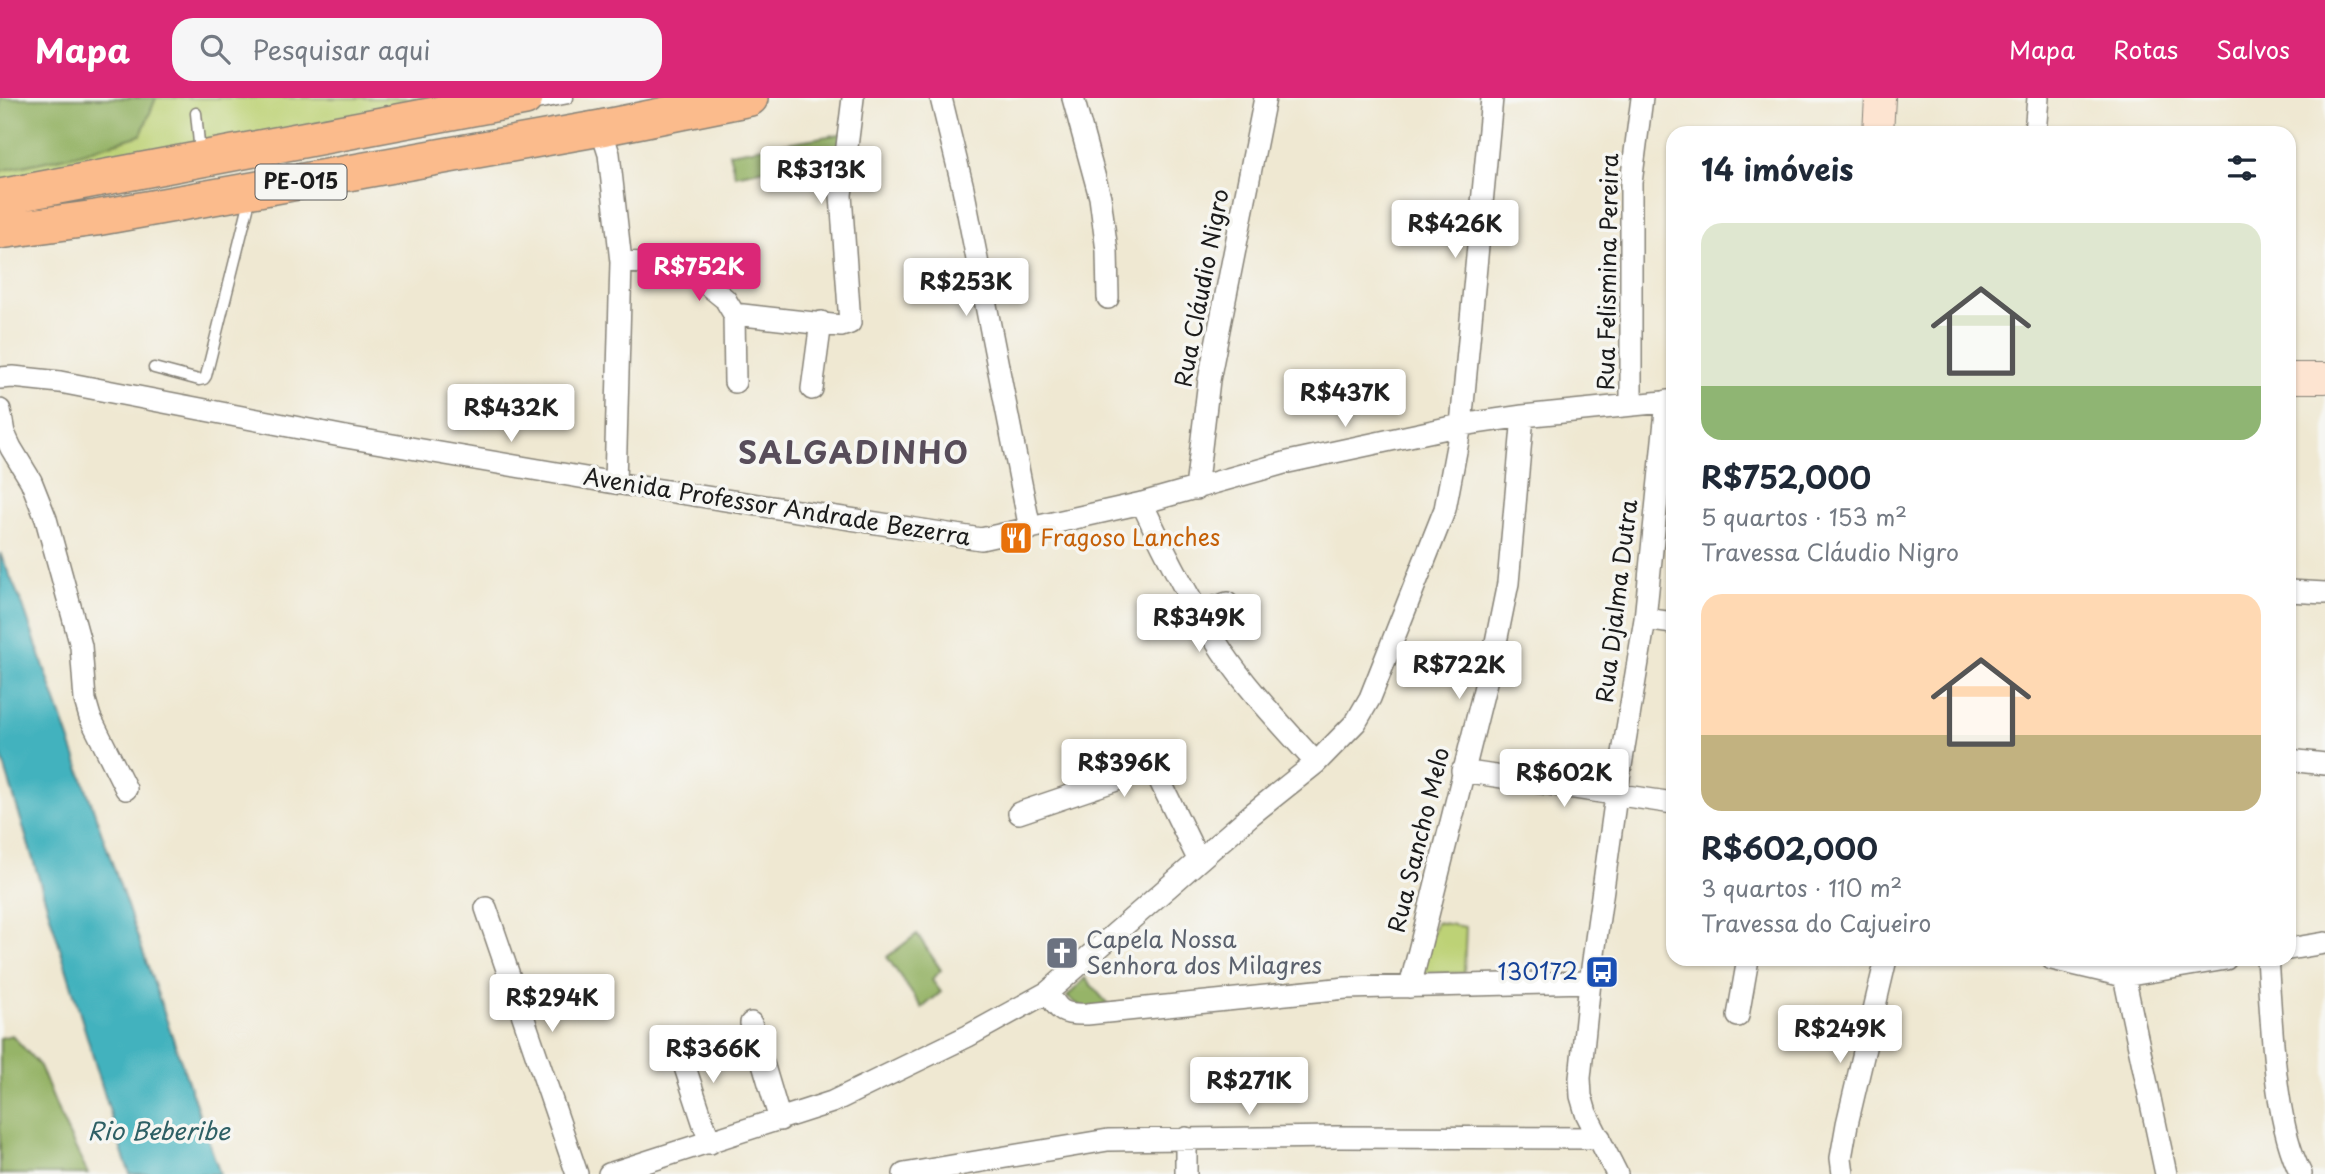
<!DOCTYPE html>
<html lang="pt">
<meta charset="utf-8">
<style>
:root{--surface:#fff;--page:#f6f6f7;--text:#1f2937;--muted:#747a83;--accent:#db2777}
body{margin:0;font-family:"Playpen Sans",sans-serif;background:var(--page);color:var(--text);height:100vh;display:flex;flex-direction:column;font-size:26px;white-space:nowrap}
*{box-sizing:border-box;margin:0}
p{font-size:23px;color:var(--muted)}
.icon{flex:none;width:38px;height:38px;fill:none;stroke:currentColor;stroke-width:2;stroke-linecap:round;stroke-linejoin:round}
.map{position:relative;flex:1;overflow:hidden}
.sheet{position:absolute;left:1666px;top:28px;width:630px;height:840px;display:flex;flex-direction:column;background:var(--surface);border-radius:21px;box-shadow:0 2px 5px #0004}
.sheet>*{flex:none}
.price{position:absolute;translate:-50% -60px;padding:0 16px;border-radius:7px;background:#fff;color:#222;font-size:23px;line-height:46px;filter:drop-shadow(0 2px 4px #0008)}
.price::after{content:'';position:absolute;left:50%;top:42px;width:21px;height:16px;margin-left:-10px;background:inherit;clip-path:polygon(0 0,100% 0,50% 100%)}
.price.on{background:var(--accent);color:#fff}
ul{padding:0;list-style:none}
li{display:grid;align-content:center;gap:14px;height:371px;padding:0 35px}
li span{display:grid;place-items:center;height:217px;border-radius:21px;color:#555}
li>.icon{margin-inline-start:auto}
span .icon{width:126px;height:126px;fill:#fffc;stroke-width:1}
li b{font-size:30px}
h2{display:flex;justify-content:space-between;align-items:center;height:84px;padding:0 35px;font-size:30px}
header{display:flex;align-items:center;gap:42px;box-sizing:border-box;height:98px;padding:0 35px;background:var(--accent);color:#fff}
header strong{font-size:33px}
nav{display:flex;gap:38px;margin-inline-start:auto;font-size:24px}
.search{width:490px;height:63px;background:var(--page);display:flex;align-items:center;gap:18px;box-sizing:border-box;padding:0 24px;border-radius:21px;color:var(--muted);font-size:26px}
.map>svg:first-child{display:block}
.green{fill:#bdd276;stroke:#6c7749;stroke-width:2}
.forest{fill:#96b467;stroke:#596842;stroke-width:2}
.water{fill:#43b2be;stroke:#30676d;stroke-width:2}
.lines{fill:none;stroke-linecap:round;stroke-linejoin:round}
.service-casing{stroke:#868277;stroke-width:13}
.minor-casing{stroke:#868277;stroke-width:24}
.secondary-casing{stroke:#868277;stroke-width:32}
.trunk-casing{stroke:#868277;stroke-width:38}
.service{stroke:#fff;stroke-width:10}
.minor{stroke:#fff;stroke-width:21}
.secondary{stroke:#fde4d1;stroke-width:30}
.trunk{stroke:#fbbb8c;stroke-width:35}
.labels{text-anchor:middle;stroke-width:7;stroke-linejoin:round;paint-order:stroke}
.shield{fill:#f6f6f2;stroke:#5d5d5c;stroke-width:2}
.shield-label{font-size:21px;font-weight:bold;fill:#1c1c1c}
.street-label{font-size:23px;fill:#1c1c1c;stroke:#f6f6f2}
.food-label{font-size:23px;fill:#c56008;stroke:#f6f6f2;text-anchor:start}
.worship-label{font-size:23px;fill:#5b616d;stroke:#f6f6f2;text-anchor:start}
.transit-label{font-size:23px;fill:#164399;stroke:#f6f6f2;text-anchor:end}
.water-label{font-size:24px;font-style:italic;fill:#2e6065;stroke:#f6f6f2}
.district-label{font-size:30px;font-weight:bold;letter-spacing:2px;fill:#584d5a;stroke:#f6f6f2}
</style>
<header>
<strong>Mapa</strong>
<div class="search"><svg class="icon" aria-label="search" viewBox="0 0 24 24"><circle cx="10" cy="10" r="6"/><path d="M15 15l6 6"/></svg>Pesquisar aqui</div>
<nav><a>Mapa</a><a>Rotas</a><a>Salvos</a></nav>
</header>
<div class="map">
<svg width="2325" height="1076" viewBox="0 0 2325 1076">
<rect width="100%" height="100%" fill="#f6f6f2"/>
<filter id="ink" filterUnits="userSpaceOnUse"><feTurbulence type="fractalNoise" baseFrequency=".0143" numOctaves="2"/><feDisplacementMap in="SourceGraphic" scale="14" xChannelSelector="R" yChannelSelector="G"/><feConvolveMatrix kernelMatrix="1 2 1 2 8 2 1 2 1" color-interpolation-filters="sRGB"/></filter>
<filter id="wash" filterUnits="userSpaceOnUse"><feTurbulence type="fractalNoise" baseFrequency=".00686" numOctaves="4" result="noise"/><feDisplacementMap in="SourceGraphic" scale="28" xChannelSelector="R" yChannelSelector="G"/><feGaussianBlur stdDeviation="1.57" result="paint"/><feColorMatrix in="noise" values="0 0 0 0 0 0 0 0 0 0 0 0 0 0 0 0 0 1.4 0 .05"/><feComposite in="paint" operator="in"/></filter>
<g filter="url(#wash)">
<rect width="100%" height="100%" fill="#efe8d2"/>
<path class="green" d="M 0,0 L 495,0 L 0,92 Z
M 1436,824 L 1466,829 L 1464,875 L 1421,875 Z"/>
<path class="forest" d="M 0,0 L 156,0 L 141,37 L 75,57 L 0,73 Z
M 846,35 L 841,60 L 832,69 L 825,59 L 735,77 L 729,55 Z
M 917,836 L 941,872 L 932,882 L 941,894 L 922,910 L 887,859 Z
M 1085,880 L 1108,906 L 1087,913 L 1067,899 Z
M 12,937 L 40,968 L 61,1020 L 88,1076 L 0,1076 L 0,940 Z"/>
<path class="water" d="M 0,455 L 23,508 L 220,1076 L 130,1076 L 123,1057 L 0,653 Z"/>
</g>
<g filter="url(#ink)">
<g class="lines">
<defs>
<path id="service" d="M 530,7 L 568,0
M 196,15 L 200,55
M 154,270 L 199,282 L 204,281 L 206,278 L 251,98"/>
<path id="minor" d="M 941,0 L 963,90 L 1030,431
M 1073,0 L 1100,99 L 1107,153 L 1108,200
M 599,25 L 609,56 L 621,164 L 615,385
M 2035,35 L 2038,0
M 621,164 L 674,166 L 694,176 L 725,201 L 734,216 L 735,284
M 734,216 L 841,228 L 850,225 L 841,97 L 853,0
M 0,280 L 13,279 L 60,284 L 346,339 L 615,385 L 981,441 L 1142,405 L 1288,364 L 1461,327 L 1523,318 L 1673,303
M 812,291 L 821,224
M 1631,307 L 1631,85 L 1642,0
M 0,312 L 4,335 L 11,350 L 31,383 L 46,421 L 81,548 L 85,602 L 90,619 L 126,691
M 1196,391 L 1209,282 L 1265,0
M 1142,405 C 1166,457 1191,506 1222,553 C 1249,593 1284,629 1316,665
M 2289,493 L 2325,495
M 1198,515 L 1227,505
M 1645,521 L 1673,525
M 2289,662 L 2325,666
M 1462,673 L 1673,705
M 1019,715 L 1146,672 L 1153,674 L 1159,681 L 1198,761
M 486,810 L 577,1076
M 2289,851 L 2325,845
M 2052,861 L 2124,878 L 2226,861
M 2123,861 L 2124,878 L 2166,1076
M 2267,861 C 2272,922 2273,1023 2301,1076
M 1410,889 L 1496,544 L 1508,485 L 1523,318
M 1048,894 C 1059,914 1063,917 1087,916 L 1346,890 L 1590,884
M 1738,918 L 1748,861
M 751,925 L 780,1022
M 676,942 L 710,1045
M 609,1076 L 832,1004 L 968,938 L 1048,894 L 1252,716 L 1316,665 L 1356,624 L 1370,600 L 1445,411 L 1461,327 L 1492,0
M 904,1076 L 1108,1042 L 1337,1039 L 1600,1040
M 1186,1076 L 1186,1040
M 1617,1076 L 1586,1015 L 1581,998 L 1580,980 L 1590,884 L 1616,698 L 1645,521 L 1667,303
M 1843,1076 L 1841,1060 L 1847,1026 L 1886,861"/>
<path id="secondary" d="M 1878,35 L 1880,0
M 2289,280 L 2325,280"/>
<path id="trunk" d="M 0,99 L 525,0
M 0,133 L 96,120 L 601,30 L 750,0"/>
</defs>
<use href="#service" class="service-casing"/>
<use href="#minor" class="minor-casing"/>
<use href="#secondary" class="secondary-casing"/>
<use href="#trunk" class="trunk-casing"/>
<use href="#service" class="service"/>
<use href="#minor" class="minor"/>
<use href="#secondary" class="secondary"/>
<use href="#trunk" class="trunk"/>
</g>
</g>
<defs>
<symbol id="restaurant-square" viewBox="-11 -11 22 22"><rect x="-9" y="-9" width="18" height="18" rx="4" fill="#e8710a" stroke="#f6f6f2"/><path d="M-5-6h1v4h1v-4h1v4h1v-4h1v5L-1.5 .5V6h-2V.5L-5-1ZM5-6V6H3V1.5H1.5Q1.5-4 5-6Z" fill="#fff"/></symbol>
<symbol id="church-square" viewBox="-11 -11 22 22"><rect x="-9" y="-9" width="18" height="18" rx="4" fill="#6b7280" stroke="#f6f6f2"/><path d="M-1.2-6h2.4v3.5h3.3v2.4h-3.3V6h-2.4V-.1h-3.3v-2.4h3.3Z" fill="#fff"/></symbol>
<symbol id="bus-square" viewBox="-11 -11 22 22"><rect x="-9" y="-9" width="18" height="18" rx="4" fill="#1a4fb4" stroke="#f6f6f2"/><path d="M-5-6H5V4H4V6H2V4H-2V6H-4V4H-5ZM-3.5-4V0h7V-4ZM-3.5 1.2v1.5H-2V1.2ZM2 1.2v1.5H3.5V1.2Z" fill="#fff"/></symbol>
</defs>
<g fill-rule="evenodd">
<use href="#restaurant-square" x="997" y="421" width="38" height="38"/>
<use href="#church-square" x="1043" y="836" width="38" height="38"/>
<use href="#bus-square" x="1583" y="855" width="38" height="38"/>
</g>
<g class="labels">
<rect class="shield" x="255.5" y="66.5" width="91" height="35" rx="5"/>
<g class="shield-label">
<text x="301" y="91">PE-015</text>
</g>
<g class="street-label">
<text transform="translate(1608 174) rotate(-89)" y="8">Rua Felismina Pereira</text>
<text transform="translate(1202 190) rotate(-79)" y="8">Rua Cláudio Nigro</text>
<text transform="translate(777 409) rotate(9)" y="8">Avenida Professor Andrade Bezerra</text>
<text transform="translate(1617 503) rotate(-83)" y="8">Rua Djalma Dutra</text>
<text transform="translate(1419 742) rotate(-76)" y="8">Rua Sancho Melo</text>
</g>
<g class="food-label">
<text x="1040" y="448">Fragoso Lanches</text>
</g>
<g class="worship-label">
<text x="1086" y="850">Capela Nossa<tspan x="1086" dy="26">Senhora dos Milagres</tspan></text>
</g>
<g class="transit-label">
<text x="1578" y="882">130172</text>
</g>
<g class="water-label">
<text x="159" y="1042">Rio Beberibe</text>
</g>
<g class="district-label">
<text x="854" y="366">SALGADINHO</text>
</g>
</g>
</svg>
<b class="price" style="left:821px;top:108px">R$313K</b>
<b class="price" style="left:1455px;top:162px">R$426K</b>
<b class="price on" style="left:699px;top:205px">R$752K</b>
<b class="price" style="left:966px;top:220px">R$253K</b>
<b class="price" style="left:1345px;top:331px">R$437K</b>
<b class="price" style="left:511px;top:346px">R$432K</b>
<b class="price" style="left:1199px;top:556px">R$349K</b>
<b class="price" style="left:1459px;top:603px">R$722K</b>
<b class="price" style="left:1124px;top:701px">R$396K</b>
<b class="price" style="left:1564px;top:711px">R$602K</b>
<b class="price" style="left:552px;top:936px">R$294K</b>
<b class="price" style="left:1840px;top:967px">R$249K</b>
<b class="price" style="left:713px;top:987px">R$366K</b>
<b class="price" style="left:1249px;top:1019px">R$271K</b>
<section class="sheet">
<h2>14 imóveis<svg class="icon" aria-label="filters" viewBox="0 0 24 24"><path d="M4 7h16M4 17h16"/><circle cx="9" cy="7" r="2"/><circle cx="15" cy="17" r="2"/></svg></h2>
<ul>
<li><span style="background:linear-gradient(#dfe7d0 75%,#8fb573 0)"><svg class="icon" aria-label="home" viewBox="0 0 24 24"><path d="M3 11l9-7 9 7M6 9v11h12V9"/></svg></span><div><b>R$752,000</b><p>5 quartos · 153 m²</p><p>Travessa Cláudio Nigro</p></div></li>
<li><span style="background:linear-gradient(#ffd9b3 65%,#c2b280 0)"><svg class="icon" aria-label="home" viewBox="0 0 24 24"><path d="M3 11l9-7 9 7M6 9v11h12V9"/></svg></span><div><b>R$602,000</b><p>3 quartos · 110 m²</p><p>Travessa do Cajueiro</p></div></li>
</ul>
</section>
</div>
